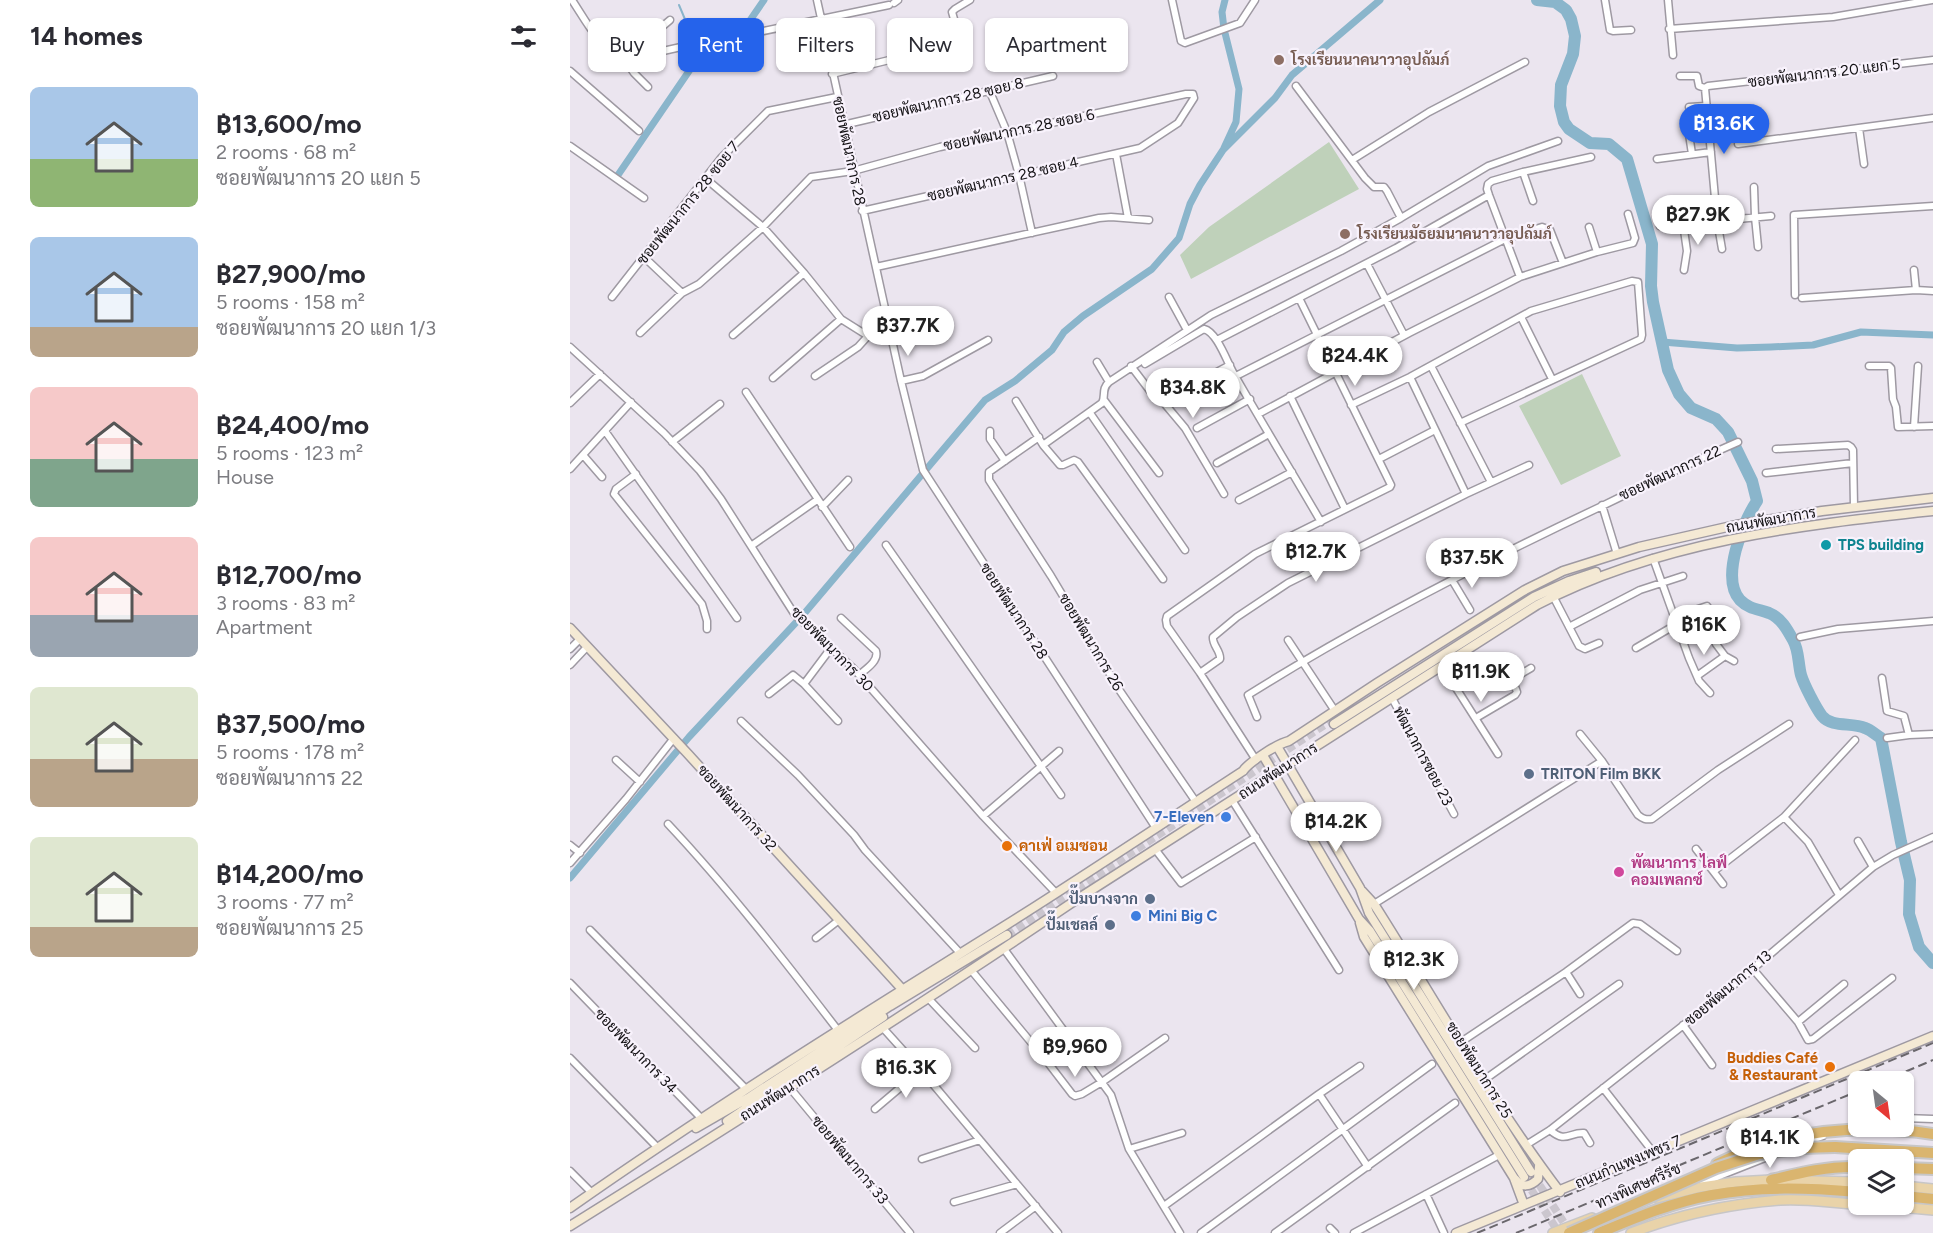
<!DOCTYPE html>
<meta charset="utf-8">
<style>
:root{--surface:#fff;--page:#f2f2f3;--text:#2b2b33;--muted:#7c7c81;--accent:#2563eb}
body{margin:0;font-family:Figtree,Sarabun,sans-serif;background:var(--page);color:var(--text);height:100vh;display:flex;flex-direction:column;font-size:22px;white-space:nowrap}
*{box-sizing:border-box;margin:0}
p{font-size:20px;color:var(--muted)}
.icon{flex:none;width:33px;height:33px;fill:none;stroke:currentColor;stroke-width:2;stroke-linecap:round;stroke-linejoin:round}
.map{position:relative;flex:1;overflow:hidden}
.side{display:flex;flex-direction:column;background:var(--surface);width:570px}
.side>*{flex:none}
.banner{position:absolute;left:18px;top:18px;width:570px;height:54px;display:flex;gap:12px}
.needle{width:39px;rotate:151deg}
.controls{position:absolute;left:1278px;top:1071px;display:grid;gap:12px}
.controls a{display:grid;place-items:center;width:66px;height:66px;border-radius:9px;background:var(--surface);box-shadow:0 2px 4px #0004;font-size:30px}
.price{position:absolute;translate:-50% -51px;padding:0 14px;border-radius:21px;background:#fff;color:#222;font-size:20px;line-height:39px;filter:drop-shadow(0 2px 3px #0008)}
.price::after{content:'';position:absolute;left:50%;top:36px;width:18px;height:14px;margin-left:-9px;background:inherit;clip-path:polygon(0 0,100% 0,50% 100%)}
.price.active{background:var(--accent);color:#fff}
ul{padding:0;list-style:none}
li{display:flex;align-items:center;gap:18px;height:150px;padding:0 30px}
li span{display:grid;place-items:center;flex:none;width:168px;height:120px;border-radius:9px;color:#555}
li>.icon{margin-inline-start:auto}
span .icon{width:72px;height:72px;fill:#fffc;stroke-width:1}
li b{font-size:26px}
h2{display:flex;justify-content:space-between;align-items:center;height:72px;padding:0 30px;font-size:26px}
.tag{padding:0 21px;border-radius:9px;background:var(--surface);box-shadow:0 2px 4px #0004;font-size:21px;line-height:54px}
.tag.active{background:var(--accent);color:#fff}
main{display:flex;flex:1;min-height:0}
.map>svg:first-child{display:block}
.green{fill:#bfd1ba}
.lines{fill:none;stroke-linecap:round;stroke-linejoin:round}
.stream{stroke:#8ab5cb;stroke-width:2}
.canal{stroke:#8ab5cb;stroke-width:7}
.river{stroke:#8ab5cb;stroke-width:12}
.secondary-tunnel{stroke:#cbc6ce;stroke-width:8;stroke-dasharray:8 4;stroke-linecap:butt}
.street-casing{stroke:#9e99a2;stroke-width:9}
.secondary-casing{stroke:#9e99a2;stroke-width:11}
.primary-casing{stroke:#c7c6c7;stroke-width:12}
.highway-casing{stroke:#c7c6c7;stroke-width:14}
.street{stroke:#fff;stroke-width:6}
.secondary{stroke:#f4e9d4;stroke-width:8}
.primary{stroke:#e9d3a9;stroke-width:9}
.highway{stroke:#dab56f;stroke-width:10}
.rail{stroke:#6a676c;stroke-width:2;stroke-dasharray:9 4.5;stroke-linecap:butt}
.highway-bridge-casing{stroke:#c7c6c7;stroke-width:14;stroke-linecap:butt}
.highway-bridge{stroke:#dab56f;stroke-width:10}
.education-dot{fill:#8d6e63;stroke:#f8f2fc;stroke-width:2}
.culture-dot{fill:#0f9aa8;stroke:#f8f2fc;stroke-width:2}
.service-dot{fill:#5c6f8a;stroke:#f8f2fc;stroke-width:2}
.shop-dot{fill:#3f7fe0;stroke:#f8f2fc;stroke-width:2}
.food-dot{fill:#e8710a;stroke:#f8f2fc;stroke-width:2}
.hotel-dot{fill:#d1479c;stroke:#f8f2fc;stroke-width:2}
.labels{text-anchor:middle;stroke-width:4.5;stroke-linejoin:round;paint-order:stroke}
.education-label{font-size:15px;font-weight:bold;fill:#785e54;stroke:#f8f2fc;text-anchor:start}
.street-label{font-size:15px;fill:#151316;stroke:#f8f2fc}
.culture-label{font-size:15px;font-weight:bold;fill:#0d838f;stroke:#f8f2fc;text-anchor:start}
.service-label{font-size:15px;font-weight:bold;fill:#4e5e75;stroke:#f8f2fc;text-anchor:end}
.shop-label{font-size:15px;font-weight:bold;fill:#366cbe;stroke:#f8f2fc;text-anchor:end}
.food-label{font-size:15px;font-weight:bold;fill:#c56008;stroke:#f8f2fc;text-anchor:start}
.hotel-label{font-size:15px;font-weight:bold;fill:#b23c85;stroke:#f8f2fc;text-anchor:start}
</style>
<main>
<section class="side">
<h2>14 homes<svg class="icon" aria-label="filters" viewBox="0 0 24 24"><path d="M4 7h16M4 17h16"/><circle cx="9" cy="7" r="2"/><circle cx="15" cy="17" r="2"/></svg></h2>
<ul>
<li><span style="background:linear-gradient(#a9c7e8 60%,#8fb573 0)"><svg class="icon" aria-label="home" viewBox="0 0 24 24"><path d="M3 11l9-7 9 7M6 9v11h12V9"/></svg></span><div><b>฿13,600/mo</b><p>2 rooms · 68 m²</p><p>ซอยพัฒนาการ 20 แยก 5</p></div></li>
<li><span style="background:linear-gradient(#a9c7e8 75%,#b9a48a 0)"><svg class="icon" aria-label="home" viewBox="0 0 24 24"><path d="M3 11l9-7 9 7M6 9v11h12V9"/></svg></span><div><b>฿27,900/mo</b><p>5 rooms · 158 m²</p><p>ซอยพัฒนาการ 20 แยก 1/3</p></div></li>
<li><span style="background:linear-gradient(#f6c9c9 60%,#7fa58c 0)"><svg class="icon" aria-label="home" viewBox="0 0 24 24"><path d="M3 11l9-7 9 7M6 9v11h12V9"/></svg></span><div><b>฿24,400/mo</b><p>5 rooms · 123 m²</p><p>House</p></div></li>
<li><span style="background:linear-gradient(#f6c9c9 65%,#9aa5b1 0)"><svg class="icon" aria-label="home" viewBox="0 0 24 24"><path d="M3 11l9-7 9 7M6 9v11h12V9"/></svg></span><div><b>฿12,700/mo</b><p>3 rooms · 83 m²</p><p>Apartment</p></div></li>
<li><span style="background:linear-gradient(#dfe7d0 60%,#b9a48a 0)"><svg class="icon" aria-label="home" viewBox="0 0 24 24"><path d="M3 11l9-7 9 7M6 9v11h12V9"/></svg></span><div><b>฿37,500/mo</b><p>5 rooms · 178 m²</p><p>ซอยพัฒนาการ 22</p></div></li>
<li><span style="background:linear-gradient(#dfe7d0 75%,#b9a48a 0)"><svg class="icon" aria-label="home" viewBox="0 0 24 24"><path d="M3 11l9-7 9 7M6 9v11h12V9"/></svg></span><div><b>฿14,200/mo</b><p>3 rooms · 77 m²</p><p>ซอยพัฒนาการ 25</p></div></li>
</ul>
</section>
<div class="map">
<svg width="1363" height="1233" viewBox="0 0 1363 1233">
<rect width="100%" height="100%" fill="#ebe5ef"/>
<path class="green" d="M 759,142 L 789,189 L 621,279 L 610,255 L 639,227 Z
M 1012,374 L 1051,456 L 991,485 L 949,406 Z"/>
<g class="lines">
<path class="stream" d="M 109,5 L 130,55"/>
<path class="canal" d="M 654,148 L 666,122 L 669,89 L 654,29 L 652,12 L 655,0
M 48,175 L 130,55 L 172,32 L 194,0
M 1092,342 L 1167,348 L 1201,347 L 1243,345 L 1291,332 L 1363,335
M 0,878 L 119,737 L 233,615 L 415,400 L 445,381 L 482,350 L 494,332 L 513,316 L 582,269 L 609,238 L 620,204 L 630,185 L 653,150 L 705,98 L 722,75 L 810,0"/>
<path class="river" d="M 967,0 L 985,2 L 996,10 L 1001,19 L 1005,36 L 1003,54 L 991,85 L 990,106 L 994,122 L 999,129 L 1020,143 L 1039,144 L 1057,159 L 1082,244 L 1081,286 L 1083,302 L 1098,370 L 1109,394 L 1121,408 L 1146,419 L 1158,432 L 1182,481 L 1187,501 C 1173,522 1150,578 1170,600 C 1179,609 1188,609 1199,613 C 1211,618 1217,629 1223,640 C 1229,650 1228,663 1231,675 C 1234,685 1246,708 1252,716 C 1262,728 1282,722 1295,728 C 1301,730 1306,735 1311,738 L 1331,842 L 1340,880 L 1339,914 L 1349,947 L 1363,963"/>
<path class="secondary-tunnel" d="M 437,935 L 762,720
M 963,1175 L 1000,1232
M 955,1180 L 989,1233"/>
<defs>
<path id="street" d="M 2,0 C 16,21 29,48 54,59 L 73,43 L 93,51 L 111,47
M 247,0 L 331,381 L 353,470 L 586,828
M 602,0 L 611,41 L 615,43 L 670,23 L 685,0
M 1035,0 L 1040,30 L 1043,31 L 1061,30
M 1098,0 L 1103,55
M 324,3 L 328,0
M 1099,29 L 1263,17 L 1362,0
M 73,43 L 100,20
M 141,55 L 179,34 L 319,5
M 54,59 L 64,73 L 78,87
M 0,71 L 69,131
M 262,74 L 389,43 L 390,40 L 382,12 L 385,9 L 400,0
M 1110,76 L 1127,76 L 1129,86 L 1135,88
M 726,86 L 795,178 L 804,187 L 814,187 L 817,191 L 831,218
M 1135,88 L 1138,86 L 1363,60
M 1135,88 L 1147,220 L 1152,249
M 420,92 L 437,132 L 449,175 L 462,233
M 1119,107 L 1136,106
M 273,125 L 483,76
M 1289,128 L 1294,164
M 1119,134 L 1122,154
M 1168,144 L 1363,118
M 0,146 L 74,198
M 546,154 L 558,218
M 1087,159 L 1141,152
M 782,160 L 859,112 L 955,62
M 953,172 L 963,201
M 135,178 L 193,227 L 234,273 L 271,319 L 298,336 L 321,337
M 1184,187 L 1185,217 L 1188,247
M 1113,223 L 1117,251 L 1114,270
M 1090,226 L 1201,216
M 1019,227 L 1027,252
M 74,257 L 112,293
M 797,264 L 834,335
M 306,267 L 529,218 L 541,217 L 579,220
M 1344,270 L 1346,290
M 950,277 L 919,195 L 917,189 L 918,184 L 922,181 L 953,172 L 1021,157
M 1225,295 L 1224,215 L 1363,206
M 42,297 L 151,158 L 198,111 L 267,97
M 599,297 L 617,330
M 1232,298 L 1346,290 L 1363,291
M 951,317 L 982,379
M 70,333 L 112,293 L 129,284 L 193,227 L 241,177 L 283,171 L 370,147 L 616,94 L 623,94 L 624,98 L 608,123 L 570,148 L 292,211
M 163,335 L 234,273
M 647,340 L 826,248 L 919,195
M 0,347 L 94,433 L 130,471 L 151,499 L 225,615 L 283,668 L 413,816 L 486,893
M 527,362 L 539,382
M 575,364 L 634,329 C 647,332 657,362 664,374 C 692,423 722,472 751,522
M 561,366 L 580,391 L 589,397 L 615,428 L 654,494
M 861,366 L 921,482
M 1299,366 L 1319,366 L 1321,368 L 1323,399 L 1326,407 L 1328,427 L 1363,426
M 245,376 L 288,347 L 298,336
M 666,376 L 935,239 L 972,227 L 980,230 L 993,263
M 840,377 L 896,494
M 203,378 L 271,319
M 331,381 L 353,376 L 418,340
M 176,392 L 280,547
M 720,396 L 775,509
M 599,398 L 660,365
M 534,400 L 589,473
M 446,401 L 473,445 L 490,465 L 493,465 L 504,460 L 508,462 L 593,579
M 0,403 L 30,374
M 781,405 L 840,377 L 961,311 L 1062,281 L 1068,282 L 1072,335 L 1071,339 L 890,423
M 520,413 L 615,550
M 688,414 L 839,333 L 950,277 L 1027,252 L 1063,243 L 1065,238 L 1058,214
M 1344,427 L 1348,366
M 627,428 L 680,399
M 35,431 L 167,618
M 420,431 L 420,439 L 435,461
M 469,437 L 419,472 L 419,480 L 481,576 L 550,691 L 626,802
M 102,442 L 150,404
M 473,445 L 532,403 C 536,396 531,389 539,382 L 641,315 L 771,251 L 831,218 L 918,166 L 988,141
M 1206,449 L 1278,445 L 1281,447 L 1283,450 L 1284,507
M 13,455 L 32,477
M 809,459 L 865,430
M 647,463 L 699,434
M 0,469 L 61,402
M 1196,473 L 1283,463
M 66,474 L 46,489 L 44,494 L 132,604 L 137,621 L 137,629
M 669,500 L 722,472
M 1032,505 L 1047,554
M 252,507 L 278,480
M 316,545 L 491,795
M 181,546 L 247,500
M 1083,558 L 1119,658 L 1129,681 L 1140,693
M 882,580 L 900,610
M 983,596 L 1009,646 L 1015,649 L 1029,643
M 1120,611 L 1126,627
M 1104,617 L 1137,606 L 1148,622
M 271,618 L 306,651 C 309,661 296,669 289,675
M 999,627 L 1070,590 L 1113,576
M 1230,637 L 1268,629 L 1363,621
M 718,640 L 765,711
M 1146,644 L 1155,656 L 1164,661
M 1066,648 L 1107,624
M 0,649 L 10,639
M 0,665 L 17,647
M 872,666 L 928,754
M 630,673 L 597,626 L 596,620 L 597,616 L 685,554 L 820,487 L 821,485 L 729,298
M 1127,676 L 1155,656
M 1312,678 L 1317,711 L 1334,716 L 1339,735 L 1363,734
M 234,684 L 268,721
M 199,694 L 223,675 L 234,684 L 261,648
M 822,698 L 884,814
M 687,717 L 678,695 C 791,624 911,563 1032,506 C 1077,484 1122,462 1168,442
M 906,718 L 945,695 L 947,692 L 943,681 L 944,678 L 961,668
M 171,721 L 228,775 L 284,835 L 295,850 L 390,953
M 1010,734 L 1032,761 L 1068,815 C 1073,819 1076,820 1082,819 L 1148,770 L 1219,724
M 1317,738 L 1339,735
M 46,760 L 70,782
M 686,760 L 630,673 L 650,659 C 651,651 642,645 643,637 L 667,617 L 718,583 L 896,494 L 959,465
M 662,800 L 769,970
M 413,816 L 489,751
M 1214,817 L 1238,842 L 1269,895
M 98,824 C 159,889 213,959 267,1029
M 1288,841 L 1303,867
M 0,845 L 10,853
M 585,849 L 611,883 L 686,837
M 1126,849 L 1153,884
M 0,863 L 56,799 L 104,738
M 1144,871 L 1214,817 L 1285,740
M 804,904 L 1032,761
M 20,930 L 176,1089
M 246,938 L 269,920
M 434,949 L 541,1095 L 559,1149 L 610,1233
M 1182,968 L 1228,1022 L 1274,984
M 401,970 L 479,1064 L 502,1094 L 505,1096 L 512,1094 L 532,1082 L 595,1038
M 996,972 L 1010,994
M 0,983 L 131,1118
M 358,998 L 405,1048
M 1228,1022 L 1238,1040 L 1243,1039 L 1322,978
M 1113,1025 L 1142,1065
M 313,1028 L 357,1077 L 488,1233
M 891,1042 L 996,972 L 1063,923 L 1070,924 L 1107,951
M 0,1058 L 88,1148
M 479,1064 L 505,1045
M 914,1080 L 1049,984
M 220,1088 L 340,1233
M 1033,1088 L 1083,1152
M 749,1094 L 798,1167
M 305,1109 L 351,1070
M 1334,1118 L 1363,1119
M 980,1130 C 996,1144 999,1132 1014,1133 L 1020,1143
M 956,1145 L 980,1130 L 1153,994 L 1303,867 L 1323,855 L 1363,837
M 1229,1145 L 1253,1136
M 559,1149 L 612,1133
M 352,1159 L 410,1140
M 0,1171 L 22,1193
M 1129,1184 L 1200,1156
M 856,1194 L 874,1233
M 384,1202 L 447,1184
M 594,1206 L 749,1094 L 790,1066
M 760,1228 L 765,1233
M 430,1233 L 466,1206
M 631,1233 L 862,1064
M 705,1233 L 885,1103
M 784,1233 L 929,1155"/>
<path id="secondary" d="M 0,628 L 118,754 L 332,989
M 764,724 L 964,597 L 999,581 L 1026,572
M 708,748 L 790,888 L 799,913 L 961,1172
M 694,757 L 789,919 L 800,931 L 954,1177
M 792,891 L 804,904 C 865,1000 921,1101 990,1192
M 790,923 L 794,937 L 944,1178 L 954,1205
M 157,1121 L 313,1017
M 126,1128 L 178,1098 L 320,1006 L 437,935
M 945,1179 C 952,1188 960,1187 968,1179 L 969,1166
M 0,1208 C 141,1109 287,1018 433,927 C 514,876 593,823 673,771 C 679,762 707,744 719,741 L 807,683 L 955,590 L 993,571 L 1069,547 L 1166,525 L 1252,511 L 1363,498
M 0,1226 C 170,1120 340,1012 506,900 L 967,605 C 1087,542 1230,525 1363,511
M 886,1233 L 1363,1036"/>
<path id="primary" d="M 1334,1186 L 1363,1189
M 1087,1198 L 1131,1187 L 1166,1182 L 1201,1180 L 1288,1182
M 1297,1204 L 1363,1210
M 983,1233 L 1022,1218
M 1061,1233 C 1108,1215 1159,1204 1210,1200 C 1235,1198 1263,1203 1288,1204"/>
<path id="highway" d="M 1265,1147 L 1363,1153
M 1147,1164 C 1164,1156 1180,1148 1198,1143 C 1252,1128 1308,1126 1363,1134
M 1334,1168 L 1363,1169
M 1201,1180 C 1230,1173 1258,1166 1288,1167
M 1334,1196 L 1363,1199
M 1029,1233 C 1065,1218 1103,1202 1142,1195 C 1191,1186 1239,1188 1288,1192"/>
</defs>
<use href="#street" class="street-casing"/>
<use href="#secondary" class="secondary-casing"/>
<use href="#primary" class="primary-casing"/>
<use href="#highway" class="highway-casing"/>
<use href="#street" class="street"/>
<use href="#secondary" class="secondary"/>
<use href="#primary" class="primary"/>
<use href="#highway" class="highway"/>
<path class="rail" d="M 1311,1082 L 1363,1060
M 907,1233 L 1363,1043
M 946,1233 L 1288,1091"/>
<defs>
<path id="highway-bridge" d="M 999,1233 L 1146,1168 L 1189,1154 L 1231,1148 L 1265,1147"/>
</defs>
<use href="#highway-bridge" class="highway-bridge-casing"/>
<use href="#highway-bridge" class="highway-bridge"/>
</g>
<g class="education-dot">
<circle cx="709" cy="60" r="6"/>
<circle cx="775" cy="234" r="6"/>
</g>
<circle class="culture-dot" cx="1256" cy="545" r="6"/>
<g class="service-dot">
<circle cx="959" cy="774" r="6"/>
<circle cx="580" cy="899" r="6"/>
<circle cx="540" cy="925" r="6"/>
</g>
<g class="shop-dot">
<circle cx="656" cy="817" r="6"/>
<circle cx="566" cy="916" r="6"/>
</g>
<g class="food-dot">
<circle cx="437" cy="846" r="6"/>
<circle cx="1260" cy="1067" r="6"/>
</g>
<circle class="hotel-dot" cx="1049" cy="872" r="6"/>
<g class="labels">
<g class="education-label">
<text x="721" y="65">โรงเรียนนาคนาวาอุปถัมภ์</text>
<text x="787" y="239">โรงเรียนมัธยมนาคนาวาอุปถัมภ์</text>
</g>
<g class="street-label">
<text transform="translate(1254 73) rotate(-7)" y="5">ซอยพัฒนาการ 20 แยก 5</text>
<text transform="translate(378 100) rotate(-13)" y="5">ซอยพัฒนาการ 28 ซอย 8</text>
<text transform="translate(449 130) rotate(-12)" y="5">ซอยพัฒนาการ 28 ซอย 6</text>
<text transform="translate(279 151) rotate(78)" y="5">ซอยพัฒนาการ 28</text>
<text transform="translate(433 179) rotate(-13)" y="5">ซอยพัฒนาการ 28 ซอย 4</text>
<text transform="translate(118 203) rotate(-51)" y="5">ซอยพัฒนาการ 28 ซอย 7</text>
<text transform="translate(1100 473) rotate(-25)" y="5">ซอยพัฒนาการ 22</text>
<text transform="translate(1201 520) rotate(-10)" y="5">ถนนพัฒนาการ</text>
<text transform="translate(444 611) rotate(57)" y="5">ซอยพัฒนาการ 28</text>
<text transform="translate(521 642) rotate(59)" y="5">ซอยพัฒนาการ 26</text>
<text transform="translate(262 649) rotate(46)" y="5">ซอยพัฒนาการ 30</text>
<text transform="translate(853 756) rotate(62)" y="5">พัฒนาการซอย 23</text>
<text transform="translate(708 771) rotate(-33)" y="5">ถนนพัฒนาการ</text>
<text transform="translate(167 808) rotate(48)" y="5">ซอยพัฒนาการ 32</text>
<text transform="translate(1158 988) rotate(-40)" y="5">ซอยพัฒนาการ 13</text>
<text transform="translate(66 1051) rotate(46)" y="5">ซอยพัฒนาการ 34</text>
<text transform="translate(909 1070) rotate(58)" y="5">ซอยพัฒนาการ 25</text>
<text transform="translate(210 1093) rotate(-32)" y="5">ถนนพัฒนาการ</text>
<text transform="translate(280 1160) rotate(50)" y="5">ซอยพัฒนาการ 33</text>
<text transform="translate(1058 1162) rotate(-23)" y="5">ถนนกำแพงเพชร 7</text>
<text transform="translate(1068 1186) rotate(-24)" y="5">ทางพิเศษศรีรัช</text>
</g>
<g class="culture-label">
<text x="1268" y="550">TPS building</text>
</g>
<g class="service-label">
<text x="971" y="779" text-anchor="start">TRITON Film BKK</text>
<text x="568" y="904">ปั๊มบางจาก</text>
<text x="528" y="930">ปั๊มเชลล์</text>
</g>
<g class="shop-label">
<text x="644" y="822">7-Eleven</text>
<text x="578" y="921" text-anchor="start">Mini Big C</text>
</g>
<g class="food-label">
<text x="449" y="851">คาเฟ่ อเมซอน</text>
<text x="1248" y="1063" text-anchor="end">Buddies Café<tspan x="1248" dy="17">&amp; Restaurant</tspan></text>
</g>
<g class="hotel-label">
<text x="1061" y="868">พัฒนาการ ไลฟ์<tspan x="1061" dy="17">คอมเพลกซ์</tspan></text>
</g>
</g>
</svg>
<div class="controls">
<a><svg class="needle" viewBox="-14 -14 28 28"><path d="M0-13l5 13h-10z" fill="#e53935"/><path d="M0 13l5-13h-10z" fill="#7c7c81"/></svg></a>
<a><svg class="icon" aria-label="layers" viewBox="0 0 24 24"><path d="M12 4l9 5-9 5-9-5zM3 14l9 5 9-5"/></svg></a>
</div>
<b class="price active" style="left:1154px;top:155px">฿13.6K</b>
<b class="price" style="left:1128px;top:246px">฿27.9K</b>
<b class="price" style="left:338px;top:357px">฿37.7K</b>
<b class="price" style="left:785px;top:387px">฿24.4K</b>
<b class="price" style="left:623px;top:419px">฿34.8K</b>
<b class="price" style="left:746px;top:583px">฿12.7K</b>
<b class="price" style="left:902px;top:589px">฿37.5K</b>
<b class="price" style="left:1134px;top:656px">฿16K</b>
<b class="price" style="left:911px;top:703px">฿11.9K</b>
<b class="price" style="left:766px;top:853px">฿14.2K</b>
<b class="price" style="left:844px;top:991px">฿12.3K</b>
<b class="price" style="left:505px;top:1078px">฿9,960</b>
<b class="price" style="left:336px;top:1099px">฿16.3K</b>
<b class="price" style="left:1200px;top:1169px">฿14.1K</b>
<div class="banner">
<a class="tag">Buy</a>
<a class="tag active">Rent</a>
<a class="tag">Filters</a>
<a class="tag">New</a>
<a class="tag">Apartment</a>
</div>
</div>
</main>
